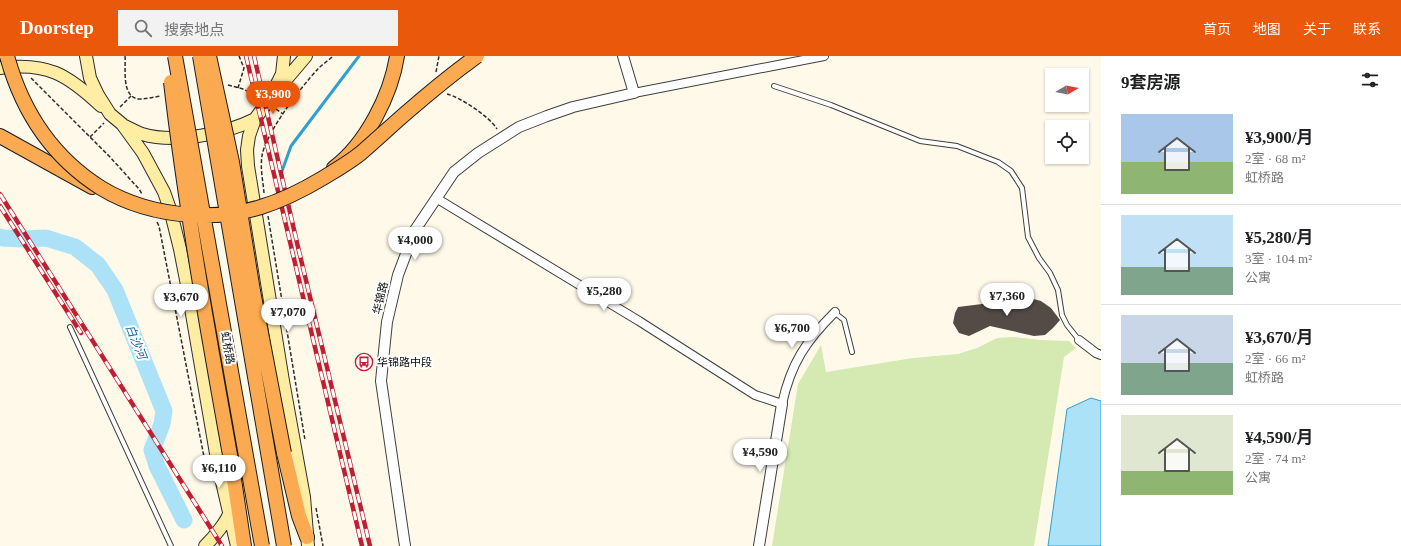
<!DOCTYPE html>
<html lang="zh">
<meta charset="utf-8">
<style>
:root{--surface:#fff;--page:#f2f2f2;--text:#202124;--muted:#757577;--line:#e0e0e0;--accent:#ea580c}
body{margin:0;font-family:"Times New Roman","Noto Sans SC",serif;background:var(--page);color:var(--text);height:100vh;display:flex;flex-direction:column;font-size:15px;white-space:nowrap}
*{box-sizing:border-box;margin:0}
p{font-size:13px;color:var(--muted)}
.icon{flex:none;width:22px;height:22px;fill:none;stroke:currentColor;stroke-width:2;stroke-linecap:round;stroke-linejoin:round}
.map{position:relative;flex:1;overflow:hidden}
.panel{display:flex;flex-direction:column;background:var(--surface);width:300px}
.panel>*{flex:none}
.needle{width:26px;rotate:80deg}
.controls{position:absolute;left:1045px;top:12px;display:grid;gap:8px}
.controls a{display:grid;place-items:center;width:44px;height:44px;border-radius:0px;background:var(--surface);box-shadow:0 1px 3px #0004;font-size:20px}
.price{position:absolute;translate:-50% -34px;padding:0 9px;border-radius:14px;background:#fff;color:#222;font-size:13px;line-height:26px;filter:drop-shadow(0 1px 2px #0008)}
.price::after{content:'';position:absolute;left:50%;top:24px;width:12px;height:9px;margin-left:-6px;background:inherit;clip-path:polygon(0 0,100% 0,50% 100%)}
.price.on{background:var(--accent);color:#fff}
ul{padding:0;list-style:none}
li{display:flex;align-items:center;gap:12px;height:100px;padding:0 20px}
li+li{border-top:1px solid var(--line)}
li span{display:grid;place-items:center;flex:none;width:112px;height:80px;border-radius:0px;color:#555}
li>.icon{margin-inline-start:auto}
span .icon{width:48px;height:48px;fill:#fffc;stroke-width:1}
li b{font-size:17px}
h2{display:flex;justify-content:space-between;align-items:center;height:48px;padding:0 20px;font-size:17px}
header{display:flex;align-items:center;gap:24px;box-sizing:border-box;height:56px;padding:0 20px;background:var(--accent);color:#fff}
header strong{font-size:19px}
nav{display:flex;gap:22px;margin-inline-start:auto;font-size:14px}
.search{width:280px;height:36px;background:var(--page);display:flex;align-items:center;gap:10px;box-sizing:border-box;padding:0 14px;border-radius:0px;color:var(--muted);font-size:15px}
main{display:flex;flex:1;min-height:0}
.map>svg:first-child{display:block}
.green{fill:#d4eab2}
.water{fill:#abe2f8;stroke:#309fd2}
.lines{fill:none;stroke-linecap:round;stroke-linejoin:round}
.stream{stroke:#309fd2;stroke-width:3}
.river{stroke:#abe2f8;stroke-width:17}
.building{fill:#544b47}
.service-casing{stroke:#3e3e3e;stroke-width:6}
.minor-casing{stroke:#3e3e3e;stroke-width:10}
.tertiary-casing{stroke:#3e3e3e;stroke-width:12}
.secondary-casing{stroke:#2d2d2d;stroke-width:14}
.trunk-casing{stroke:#1c1c1c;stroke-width:16}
.path{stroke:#2d2d2d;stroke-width:1.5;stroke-dasharray:4 2;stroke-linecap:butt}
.service{stroke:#fff;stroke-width:4}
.minor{stroke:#fff;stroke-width:8}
.tertiary{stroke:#fff;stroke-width:10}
.secondary{stroke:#ffeda4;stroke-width:12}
.trunk{stroke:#fcaa52;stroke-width:14}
.rail-casing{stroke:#bf1f34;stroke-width:4.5}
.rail{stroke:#fff;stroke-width:3;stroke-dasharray:9;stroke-linecap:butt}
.trunk-bridge-casing{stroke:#1c1c1c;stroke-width:16;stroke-linecap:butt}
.trunk-bridge{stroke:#fcaa52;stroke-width:14}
.labels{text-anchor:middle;stroke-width:4;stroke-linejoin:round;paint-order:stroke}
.street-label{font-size:11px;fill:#0b0b0b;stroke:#fff}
.poi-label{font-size:11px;fill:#0b0b0b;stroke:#fff;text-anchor:start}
.water-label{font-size:12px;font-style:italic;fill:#116ea0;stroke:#fff}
</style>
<header>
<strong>Doorstep</strong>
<div class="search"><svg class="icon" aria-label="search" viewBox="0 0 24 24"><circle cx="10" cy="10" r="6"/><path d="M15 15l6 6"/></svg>搜索地点</div>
<nav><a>首页</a><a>地图</a><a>关于</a><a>联系</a></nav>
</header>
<main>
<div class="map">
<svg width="1101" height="490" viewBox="0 0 1101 490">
<rect width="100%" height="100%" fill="#fff9e9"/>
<path class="green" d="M 1014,281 L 1041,284 L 1069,285 L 1076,292 L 1064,301 L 1034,490 L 772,490 L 798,328 L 821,289 L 826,316 L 913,302 L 958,298 L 977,292 L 997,282 Z"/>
<path class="water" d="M 1091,342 L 1101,345 L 1101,490 L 1048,490 L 1067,353 Z"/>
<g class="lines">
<path class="stream" d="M 282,115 L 291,90 L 359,0"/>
<path class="river" d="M 0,181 L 3,182 L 21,183 L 46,182 L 75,191 L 98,209 L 115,234 L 164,355 L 162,368 L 152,394 L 157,410 L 184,464"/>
</g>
<path class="building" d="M 1030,242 L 1041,245 L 1051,252 L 1060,264 L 1053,272 L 1045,279 L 1034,280 L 990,270 L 969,280 L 959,277 L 953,267 L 955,257 L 958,251 Z"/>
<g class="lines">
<defs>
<path id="service" d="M 774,30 L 831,49 L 920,85 L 957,90 L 998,106 L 1011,115 L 1022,132 L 1028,181 L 1039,202 L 1050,217 L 1058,234 L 1062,259 L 1067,269 L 1079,284
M 835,257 L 844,264 L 852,296
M 70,271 L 171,490"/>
<path id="minor" d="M 634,37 L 824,0
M 436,142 L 639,265 L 755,339 L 782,348 C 791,307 806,285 835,256
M 1079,284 L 1096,297 L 1101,299"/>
<path id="tertiary" d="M 405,490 L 381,325 L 387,266 L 398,219 L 415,174 L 454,116 L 478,97 L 519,71 L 547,60 L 573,51 L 634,37 L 623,0
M 759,490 L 782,348"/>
<path id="secondary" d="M 86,0 L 90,22 L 98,39 L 110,58 L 122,68 L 143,97 L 164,136 L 170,153 L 180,193 L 187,229 L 218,409 L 237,490
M 306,0 L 272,40 L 255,63 L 249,80 L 247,94 L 248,110 L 283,325 L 304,441 L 308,490
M 0,12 C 47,6 67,18 101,50
M 277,28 L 282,18 L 284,0
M 125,70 C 131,73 136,76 142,78 C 175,88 225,78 255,63
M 205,490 C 212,483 229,464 230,454"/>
<path id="trunk" d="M 0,80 L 92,131
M 334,112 C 366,88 391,39 397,0
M 284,397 L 299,460 L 307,481
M 232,410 L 244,490"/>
</defs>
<use href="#service" class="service-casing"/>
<use href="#minor" class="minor-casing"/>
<use href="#tertiary" class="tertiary-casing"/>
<use href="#secondary" class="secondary-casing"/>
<use href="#trunk" class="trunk-casing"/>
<path class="path" d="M 125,0 C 126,13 121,41 139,43 C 147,43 154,41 161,40
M 436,16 L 439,0
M 31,22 L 110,101 L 139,133 L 142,138
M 228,29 L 243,33 L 257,40
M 238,32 L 244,12 L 239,0
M 447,38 C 460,41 490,61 497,73
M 120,51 L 131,40
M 276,53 L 283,58
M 90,81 L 104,67
M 264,137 C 263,125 260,112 262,100 C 265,78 301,31 317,14 C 321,9 328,5 333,0
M 268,160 L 305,384
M 157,166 L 159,170 L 205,406 L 207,410
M 316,452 L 323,490"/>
<use href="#service" class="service"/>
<use href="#minor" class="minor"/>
<use href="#tertiary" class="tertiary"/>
<use href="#secondary" class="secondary"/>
<use href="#trunk" class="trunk"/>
<defs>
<path id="rail" d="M 246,0 L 362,490
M 254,0 L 298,191 L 370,490
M 0,138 L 222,490
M 0,150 L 81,277"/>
</defs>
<use href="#rail" class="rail-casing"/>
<use href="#rail" class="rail"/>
<defs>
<path id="trunk-bridge" d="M 7,0 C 22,55 52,101 101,132 C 129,149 160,157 192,159 C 243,162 281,147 323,122 C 336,114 350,106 361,97 C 376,84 391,70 406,57 C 429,37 452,18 477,0
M 175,0 L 262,490
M 200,0 L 284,490
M 209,0 L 232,106 L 253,235 L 284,397
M 171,26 C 186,155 209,282 232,410"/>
</defs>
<use href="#trunk-bridge" class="trunk-bridge-casing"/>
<use href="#trunk-bridge" class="trunk-bridge"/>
</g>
<defs>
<symbol id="bus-ring" viewBox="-11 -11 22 22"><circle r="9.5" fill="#fff" stroke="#bf1f34" stroke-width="1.5"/><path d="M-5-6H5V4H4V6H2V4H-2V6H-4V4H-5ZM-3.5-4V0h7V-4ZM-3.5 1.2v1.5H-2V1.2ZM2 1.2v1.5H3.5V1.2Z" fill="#bf1f34"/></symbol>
</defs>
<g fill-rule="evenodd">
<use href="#bus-ring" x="354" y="296" width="20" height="20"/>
</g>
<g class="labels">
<g class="street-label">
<text transform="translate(380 242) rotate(-77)" y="4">华锦路</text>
<text transform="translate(228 292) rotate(80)" y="4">虹桥路</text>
</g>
<g class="poi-label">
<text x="377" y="310">华锦路中段</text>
</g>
<g class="water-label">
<text transform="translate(136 286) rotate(68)" y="4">白沙河</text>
</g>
</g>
</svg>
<div class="controls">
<a><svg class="needle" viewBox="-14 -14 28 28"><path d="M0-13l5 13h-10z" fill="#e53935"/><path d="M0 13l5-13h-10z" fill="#757577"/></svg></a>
<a><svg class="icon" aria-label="locate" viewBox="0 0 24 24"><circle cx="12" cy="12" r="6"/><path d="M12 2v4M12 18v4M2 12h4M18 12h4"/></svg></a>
</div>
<b class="price on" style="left:273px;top:59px">¥3,900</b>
<b class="price" style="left:415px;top:205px">¥4,000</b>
<b class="price" style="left:604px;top:256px">¥5,280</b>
<b class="price" style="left:1007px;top:261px">¥7,360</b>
<b class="price" style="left:181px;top:262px">¥3,670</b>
<b class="price" style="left:288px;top:277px">¥7,070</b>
<b class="price" style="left:792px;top:293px">¥6,700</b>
<b class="price" style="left:760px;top:417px">¥4,590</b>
<b class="price" style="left:219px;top:433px">¥6,110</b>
</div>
<section class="panel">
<h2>9套房源<svg class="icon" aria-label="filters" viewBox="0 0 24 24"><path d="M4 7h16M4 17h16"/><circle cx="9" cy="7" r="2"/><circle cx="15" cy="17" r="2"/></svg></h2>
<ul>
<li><span style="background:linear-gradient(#a9c7e8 60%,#8fb573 0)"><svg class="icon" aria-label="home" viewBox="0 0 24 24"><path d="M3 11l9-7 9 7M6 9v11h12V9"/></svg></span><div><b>¥3,900/月</b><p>2室 · 68 m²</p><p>虹桥路</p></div></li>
<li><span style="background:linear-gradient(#bfe0f5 65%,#7fa58c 0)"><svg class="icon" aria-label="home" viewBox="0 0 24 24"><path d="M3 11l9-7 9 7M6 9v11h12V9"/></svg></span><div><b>¥5,280/月</b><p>3室 · 104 m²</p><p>公寓</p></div></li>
<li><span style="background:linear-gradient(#c9d6e8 60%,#7fa58c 0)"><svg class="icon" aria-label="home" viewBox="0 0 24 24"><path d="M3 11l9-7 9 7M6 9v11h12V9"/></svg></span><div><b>¥3,670/月</b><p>2室 · 66 m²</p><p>虹桥路</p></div></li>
<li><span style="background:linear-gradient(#dfe7d0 70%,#8fb573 0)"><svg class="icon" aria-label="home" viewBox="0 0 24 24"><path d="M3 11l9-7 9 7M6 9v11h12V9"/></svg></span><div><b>¥4,590/月</b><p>2室 · 74 m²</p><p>公寓</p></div></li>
</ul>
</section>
</main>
